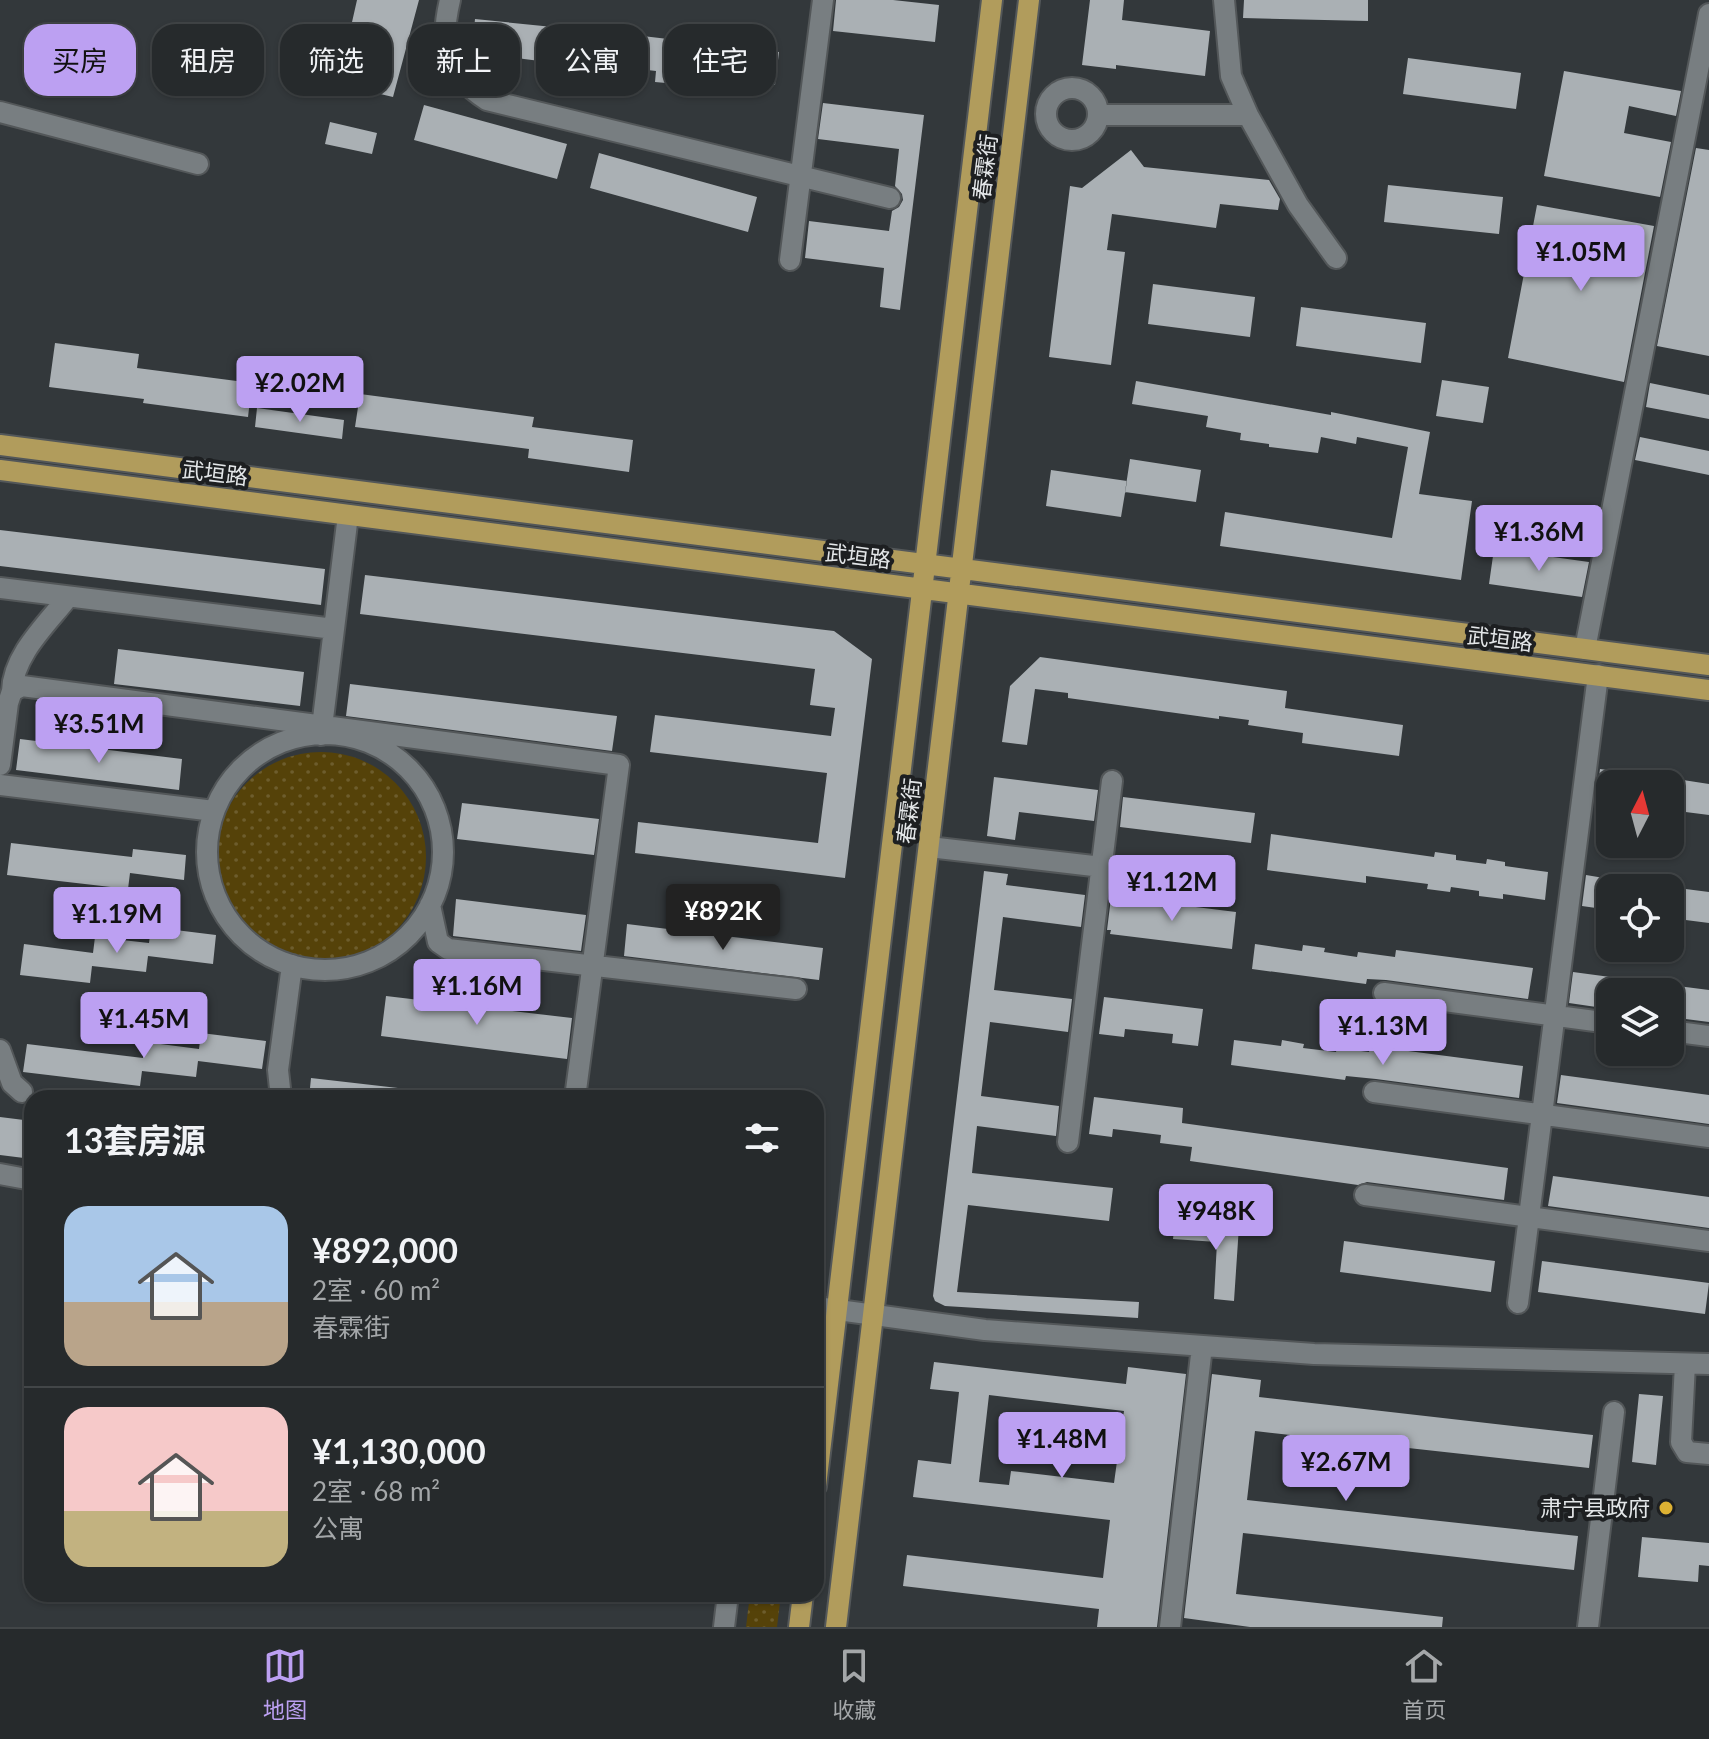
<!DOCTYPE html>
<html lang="zh">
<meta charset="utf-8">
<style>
:root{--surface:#262a2c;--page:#323638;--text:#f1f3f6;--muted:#a4a7a9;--line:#424648;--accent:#bca0f2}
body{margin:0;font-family:Lato,"Noto Sans SC",sans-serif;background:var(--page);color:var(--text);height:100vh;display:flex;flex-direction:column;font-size:30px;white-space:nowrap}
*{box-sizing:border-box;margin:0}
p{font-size:26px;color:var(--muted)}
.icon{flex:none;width:44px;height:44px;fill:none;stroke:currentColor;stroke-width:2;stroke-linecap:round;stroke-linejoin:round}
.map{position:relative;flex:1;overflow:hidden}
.sheet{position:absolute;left:24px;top:1090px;width:800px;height:512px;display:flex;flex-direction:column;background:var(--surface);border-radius:24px;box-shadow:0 2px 6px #0004,0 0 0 2px var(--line)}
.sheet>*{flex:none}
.top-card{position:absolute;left:24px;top:24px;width:800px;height:72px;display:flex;gap:16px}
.needle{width:52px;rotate:6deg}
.controls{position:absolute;left:1596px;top:770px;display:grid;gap:16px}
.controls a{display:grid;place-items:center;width:88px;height:88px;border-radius:16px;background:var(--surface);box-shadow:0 2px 6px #0004,0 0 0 2px var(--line);font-size:40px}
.price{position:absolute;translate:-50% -68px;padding:0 18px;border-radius:8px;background:var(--accent);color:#111;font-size:26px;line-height:52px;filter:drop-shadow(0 2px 4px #0008)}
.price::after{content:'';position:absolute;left:50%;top:48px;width:24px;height:18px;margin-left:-12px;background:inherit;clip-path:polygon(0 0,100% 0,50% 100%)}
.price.on{background:#222;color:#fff}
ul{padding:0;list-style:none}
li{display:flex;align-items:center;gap:24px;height:200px;padding:0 40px}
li+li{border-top:2px solid var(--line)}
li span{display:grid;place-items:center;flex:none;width:224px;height:160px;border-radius:24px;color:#555}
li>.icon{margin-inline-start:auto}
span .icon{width:96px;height:96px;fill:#fffc;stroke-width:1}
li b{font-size:34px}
h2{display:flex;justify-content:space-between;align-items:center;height:96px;padding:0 40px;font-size:34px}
.chip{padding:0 28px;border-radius:24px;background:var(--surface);box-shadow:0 2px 6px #0004,0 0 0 2px var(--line);font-size:28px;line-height:72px}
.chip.on{background:var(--accent);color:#111}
.dock{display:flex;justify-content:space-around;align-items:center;height:112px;border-top:2px solid var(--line);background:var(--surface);font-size:22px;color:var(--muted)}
.dock a{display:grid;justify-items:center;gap:4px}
.dock .on{color:var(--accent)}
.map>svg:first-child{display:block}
.grass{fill:url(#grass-dots)}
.building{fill:#aab0b4;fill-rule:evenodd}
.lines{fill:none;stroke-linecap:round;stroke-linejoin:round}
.minor-casing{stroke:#535759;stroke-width:24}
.major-casing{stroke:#535759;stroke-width:24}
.minor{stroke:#787e81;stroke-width:20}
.major{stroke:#b19c5c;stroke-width:20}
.poi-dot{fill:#ddb133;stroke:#1d1f21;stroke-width:3}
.labels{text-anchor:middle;stroke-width:8;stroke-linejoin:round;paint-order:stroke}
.street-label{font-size:22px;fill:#e3e6e8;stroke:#1d1f21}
.poi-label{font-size:22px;fill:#e3e6e8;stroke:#1d1f21;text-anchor:end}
</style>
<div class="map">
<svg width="1709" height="1627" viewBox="0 0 1709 1627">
<defs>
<pattern id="grass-dots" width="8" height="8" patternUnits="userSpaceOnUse" patternTransform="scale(2)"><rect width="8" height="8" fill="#554209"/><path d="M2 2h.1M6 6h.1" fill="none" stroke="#6d5d2d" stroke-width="1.8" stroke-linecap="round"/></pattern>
</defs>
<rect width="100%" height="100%" fill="#33383b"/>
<path class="grass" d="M216 857a105 105 0 1 1 210 0a105 105 0 1 1-210 0Z
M 750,1594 L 781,1594 L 777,1627 L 746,1627 Z"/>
<path class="building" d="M 357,0 L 419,0 L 393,97 L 338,84 Z
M 836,0 L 893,0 L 939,5 L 935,42 L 833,31 Z
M 1090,0 L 1124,0 L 1122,20 L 1210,31 L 1205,76 L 1116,65 L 1116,69 L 1082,65 Z
M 1244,0 L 1368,0 L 1368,21 L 1243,18 Z
M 475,19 L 563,28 L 560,60 L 548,59 L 548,62 L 524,59 L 472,50 Z
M 634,35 L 779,52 L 775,85 L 750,82 L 749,93 L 725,90 L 726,79 L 678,74 L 677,84 L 655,82 L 656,71 L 630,68 Z
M 1408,58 L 1521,73 L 1516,109 L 1403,94 Z
M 1564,71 L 1681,91 L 1676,116 L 1629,106 L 1624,133 L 1671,142 L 1660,197 L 1544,176 Z
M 823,103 L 924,115 L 900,310 L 880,307 L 884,268 L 805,258 L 809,221 L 889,231 L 892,211 L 899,207 L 903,200 L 902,194 L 895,186 L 899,149 L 818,139 Z
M 424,105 L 567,144 L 557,179 L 414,140 Z
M 330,122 L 377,133 L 372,154 L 325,144 Z
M 1696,148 L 1709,150 L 1709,356 L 1657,346 Z
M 1131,150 L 1144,167 L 1269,180 L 1280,199 L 1278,210 L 1220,204 L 1216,228 L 1112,214 L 1107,250 L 1125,252 L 1111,365 L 1049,357 L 1070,186 L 1082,188 Z
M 599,153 L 757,197 L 748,232 L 590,188 Z
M 1388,185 L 1503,197 L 1499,234 L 1384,222 Z
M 1537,205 L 1654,226 L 1624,382 L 1508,358 Z
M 1153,284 L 1255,297 L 1250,337 L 1148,324 Z
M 1301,307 L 1426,323 L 1421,363 L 1296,346 Z
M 55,343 L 139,354 L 137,368 L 252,383 L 248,417 L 143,403 L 144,399 L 49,387 Z
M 1442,380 L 1489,387 L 1483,423 L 1436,416 Z
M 1136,381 L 1331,415 L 1331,412 L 1430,432 L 1419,494 L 1472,501 L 1461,580 L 1220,546 L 1225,512 L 1392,538 L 1408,447 L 1357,437 L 1356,444 L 1321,437 L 1318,453 L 1269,447 L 1269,444 L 1240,440 L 1241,433 L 1206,427 L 1208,416 L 1132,404 Z
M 1650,383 L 1709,395 L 1709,419 L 1646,407 Z
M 360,394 L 534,417 L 532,427 L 633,440 L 629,472 L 528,458 L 529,449 L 355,427 Z
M 257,408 L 344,420 L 342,439 L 255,427 Z
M 1640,437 L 1709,451 L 1709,475 L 1635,460 Z
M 1130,459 L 1201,470 L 1196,502 L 1125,492 Z
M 1051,470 L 1127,481 L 1121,517 L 1046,506 Z
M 0,530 L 325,569 L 321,605 L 0,566 Z
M 1494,549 L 1589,562 L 1582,597 L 1489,584 Z
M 365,575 L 834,631 L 872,659 L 845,878 L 635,853 L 638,822 L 818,843 L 827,773 L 650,752 L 655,715 L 831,736 L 835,708 L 810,705 L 815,669 L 360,614 Z
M 118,649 L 304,672 L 300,706 L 114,684 Z
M 1040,657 L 1287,691 L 1285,708 L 1403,725 L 1399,756 L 1302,743 L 1303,733 L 1248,725 L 1249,720 L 1219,716 L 1219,719 L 1068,698 L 1068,693 L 1035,689 L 1027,745 L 1002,742 L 1010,686 Z
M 350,684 L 617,716 L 612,751 L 346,716 Z
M 20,739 L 182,759 L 179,790 L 16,770 Z
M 1600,769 L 1644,775 L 1644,784 L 1598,784 Z
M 994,777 L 1098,790 L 1094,821 L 1019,812 L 1015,840 L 987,836 Z
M 1670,778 L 1709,784 L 1709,815 L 1670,810 Z
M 1123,797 L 1255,813 L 1251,843 L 1120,827 Z
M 462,803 L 599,819 L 594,855 L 457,839 Z
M 1271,834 L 1434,857 L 1435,852 L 1456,855 L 1456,860 L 1486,864 L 1487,859 L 1505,862 L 1505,866 L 1548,872 L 1545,900 L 1503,894 L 1503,899 L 1479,896 L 1479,891 L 1451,887 L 1450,892 L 1427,889 L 1428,884 L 1366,876 L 1366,883 L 1267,870 Z
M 11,843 L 132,857 L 133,849 L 186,855 L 184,880 L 130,873 L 128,889 L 7,875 Z
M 984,871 L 1008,874 L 1006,885 L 1085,895 L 1081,927 L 1003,917 L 994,990 L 1072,999 L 1068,1032 L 990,1022 L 981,1096 L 1059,1106 L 1056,1136 L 977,1126 L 972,1173 L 1113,1188 L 1109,1221 L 968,1205 L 957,1292 L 1139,1302 L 1138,1318 L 945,1306 L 935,1301 L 933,1296 Z
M 1586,875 L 1610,879 L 1610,910 L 1582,906 Z
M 1670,887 L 1709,892 L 1709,923 L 1670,918 Z
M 1115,897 L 1236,912 L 1232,949 L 1110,934 L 1111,930 L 1107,930 L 1111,898 Z
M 456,899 L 586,915 L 581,951 L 453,936 Z
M 627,924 L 823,948 L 819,980 L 624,956 Z
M 151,927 L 216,935 L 213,964 L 148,956 L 146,972 L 92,966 L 90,983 L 20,975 L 24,944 L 93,953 L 95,937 L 149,943 Z
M 1255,944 L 1302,951 L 1303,945 L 1325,948 L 1324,952 L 1357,957 L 1358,952 L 1395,957 L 1396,950 L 1533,968 L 1528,999 L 1386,980 L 1367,979 L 1366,984 L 1252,969 Z
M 1573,972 L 1655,983 L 1655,992 L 1610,992 L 1610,1009 L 1569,1003 Z
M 1670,985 L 1709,990 L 1709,1022 L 1670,1017 Z
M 386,996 L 572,1018 L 567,1059 L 381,1036 Z
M 1104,997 L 1203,1009 L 1198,1046 L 1172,1043 L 1173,1034 L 1125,1029 L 1124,1037 L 1099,1034 Z
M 201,1033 L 266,1041 L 262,1069 L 198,1061 L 196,1077 L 142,1071 L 140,1086 L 23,1072 L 27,1044 L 143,1058 L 145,1042 L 199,1049 Z
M 1234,1040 L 1281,1046 L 1282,1040 L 1304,1044 L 1303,1048 L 1336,1052 L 1337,1048 L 1369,1052 L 1370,1046 L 1523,1066 L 1519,1098 L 1376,1079 L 1346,1076 L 1345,1080 L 1231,1065 Z
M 1561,1075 L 1709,1095 L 1709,1124 L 1557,1103 Z
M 311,1078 L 398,1088 L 397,1098 L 309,1098 Z
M 1094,1097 L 1183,1108 L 1182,1123 L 1508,1168 L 1504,1200 L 1367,1182 L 1358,1185 L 1190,1161 L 1192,1147 L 1160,1143 L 1161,1135 L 1113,1129 L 1112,1137 L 1089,1134 Z
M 0,1117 L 32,1121 L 32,1159 L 0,1155 Z
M 1553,1176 L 1709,1197 L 1709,1228 L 1548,1206 Z
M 1175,1222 L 1239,1226 L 1234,1301 L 1214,1299 L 1217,1242 L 1173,1239 Z
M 1344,1241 L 1495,1261 L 1491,1292 L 1340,1272 Z
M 1542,1261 L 1709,1283 L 1705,1314 L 1538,1292 Z
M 934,1362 L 1126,1384 L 1128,1367 L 1186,1374 L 1157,1627 L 1097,1627 L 1099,1609 L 903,1586 L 907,1555 L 1103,1578 L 1110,1520 L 913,1497 L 918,1460 L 951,1464 L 959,1392 L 930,1389 ZM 989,1395 L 1124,1411 L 1114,1483 L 1011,1471 L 1009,1485 L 979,1482 Z
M 1212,1374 L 1261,1380 L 1259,1397 L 1593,1435 L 1589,1468 L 1255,1431 L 1247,1500 L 1578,1536 L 1574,1570 L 1243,1533 L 1236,1594 L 1443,1617 L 1442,1627 L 1250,1627 L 1184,1618 Z
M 1639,1394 L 1663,1396 L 1656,1465 L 1632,1462 Z
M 1642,1537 L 1709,1543 L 1709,1566 L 1699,1565 L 1698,1582 L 1638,1577 Z"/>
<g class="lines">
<defs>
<path id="minor" d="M 450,0 C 439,46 445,73 487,100 L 890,198
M 1224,0 L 1231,76 L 1248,115 L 1298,205 L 1336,258
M1046 114a26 26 0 1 1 52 0a26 26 0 1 1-52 0Z
M 0,112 L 198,164
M 1099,115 L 1248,115
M 790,260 L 823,0
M 0,588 L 334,629
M 1585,649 L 1709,14
M 12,691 C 13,655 47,624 68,597
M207 852a118 118 0 1 1 236 0a118 118 0 1 1-236 0Z
M 321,735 L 348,515
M 0,765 L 8,703 L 12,691 L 22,686 L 619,765 L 575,1098
M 0,785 L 214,811
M 929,847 L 1102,867
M 430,905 L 438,942 L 448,949 L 796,989
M 1384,993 L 1610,1023
M 1670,1031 L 1709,1036
M 0,1050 L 12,1083 L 22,1092
M 1374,1092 L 1709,1137
M 281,1098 L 278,1070 L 292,965
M 1068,1142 L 1112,781
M 0,1174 L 32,1180
M 1365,1195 L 1709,1241
M 1518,1303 L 1598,675
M 816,1307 L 985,1330 L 1314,1354 L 1709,1364
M 1685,1364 L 1681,1442 L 1687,1452 L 1709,1454
M 724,1627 L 728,1594
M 1170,1627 L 1202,1346
M 1588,1627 L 1614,1412"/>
<path id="major" d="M 0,445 L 1709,665
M 0,470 L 1709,690
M 816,1486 L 992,0
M 799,1627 L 803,1594
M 836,1627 L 1029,0"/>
</defs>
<use href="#minor" class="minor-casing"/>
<use href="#major" class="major-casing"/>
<use href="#minor" class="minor"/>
<use href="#major" class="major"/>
</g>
<circle class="poi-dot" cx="1666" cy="1508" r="8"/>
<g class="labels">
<g class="street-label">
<text transform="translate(985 167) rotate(-83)" y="8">春霖街</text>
<text transform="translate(215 473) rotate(7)" y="8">武垣路</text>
<text transform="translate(858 556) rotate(7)" y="8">武垣路</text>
<text transform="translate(1500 639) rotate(7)" y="8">武垣路</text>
<text transform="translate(909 811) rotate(-83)" y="8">春霖街</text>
</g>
<g class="poi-label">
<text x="1650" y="1516">肃宁县政府</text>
</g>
</g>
</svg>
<div class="controls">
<a><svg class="needle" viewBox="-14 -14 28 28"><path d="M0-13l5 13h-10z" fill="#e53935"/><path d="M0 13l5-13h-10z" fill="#a4a7a9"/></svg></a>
<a><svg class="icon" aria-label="locate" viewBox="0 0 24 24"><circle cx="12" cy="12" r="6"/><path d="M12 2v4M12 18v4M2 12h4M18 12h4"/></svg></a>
<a><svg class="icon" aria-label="layers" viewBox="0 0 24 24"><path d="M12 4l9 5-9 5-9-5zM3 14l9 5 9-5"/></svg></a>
</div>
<b class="price" style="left:1581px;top:293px">¥1.05M</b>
<b class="price" style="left:300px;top:424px">¥2.02M</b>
<b class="price" style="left:1539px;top:573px">¥1.36M</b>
<b class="price" style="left:99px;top:765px">¥3.51M</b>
<b class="price" style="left:1172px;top:923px">¥1.12M</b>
<b class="price on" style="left:723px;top:952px">¥892K</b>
<b class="price" style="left:117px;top:955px">¥1.19M</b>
<b class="price" style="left:477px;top:1027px">¥1.16M</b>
<b class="price" style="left:144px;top:1060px">¥1.45M</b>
<b class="price" style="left:1383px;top:1067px">¥1.13M</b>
<b class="price" style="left:1216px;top:1252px">¥948K</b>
<b class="price" style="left:1062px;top:1480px">¥1.48M</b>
<b class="price" style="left:1346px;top:1503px">¥2.67M</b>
<div class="top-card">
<a class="chip on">买房</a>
<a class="chip">租房</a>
<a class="chip">筛选</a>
<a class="chip">新上</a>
<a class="chip">公寓</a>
<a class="chip">住宅</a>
</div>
<section class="sheet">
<h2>13套房源<svg class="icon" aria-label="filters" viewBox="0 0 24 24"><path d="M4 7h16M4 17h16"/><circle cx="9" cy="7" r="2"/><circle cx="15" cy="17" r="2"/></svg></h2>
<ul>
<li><span style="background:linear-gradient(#a9c7e8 60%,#b9a48a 0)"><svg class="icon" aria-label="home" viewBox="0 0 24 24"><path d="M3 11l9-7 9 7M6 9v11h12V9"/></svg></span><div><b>¥892,000</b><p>2室 · 60 m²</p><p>春霖街</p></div></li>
<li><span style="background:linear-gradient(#f6c9c9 65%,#c2b280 0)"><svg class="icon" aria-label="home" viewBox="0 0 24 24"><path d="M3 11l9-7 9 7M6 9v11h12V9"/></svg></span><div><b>¥1,130,000</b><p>2室 · 68 m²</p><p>公寓</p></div></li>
</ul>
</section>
</div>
<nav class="dock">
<a class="on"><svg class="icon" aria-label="map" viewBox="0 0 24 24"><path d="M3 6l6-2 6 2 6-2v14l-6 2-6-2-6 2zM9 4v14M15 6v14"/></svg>地图</a>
<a><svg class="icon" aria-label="saved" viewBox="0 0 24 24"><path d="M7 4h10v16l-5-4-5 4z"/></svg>收藏</a>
<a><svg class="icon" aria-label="home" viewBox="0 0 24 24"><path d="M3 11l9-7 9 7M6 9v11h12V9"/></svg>首页</a>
</nav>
